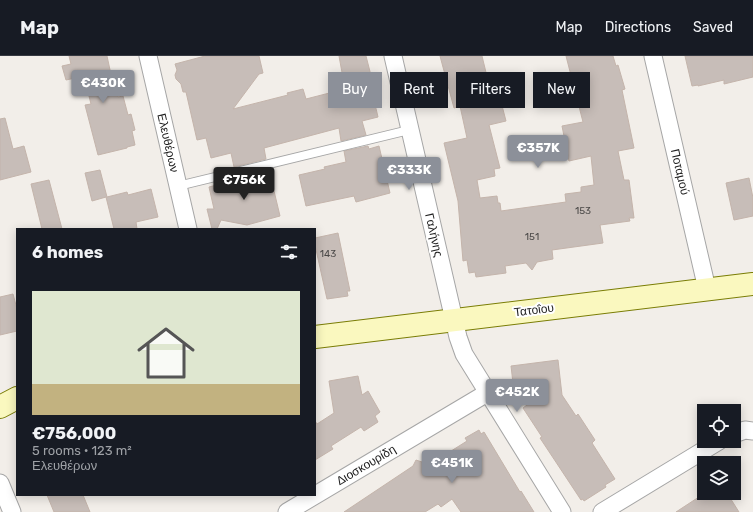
<!DOCTYPE html>
<meta charset="utf-8">
<style>
:root{--surface:#171b24;--page:#20242c;--text:#f1f3f6;--muted:#9ea1a6;--line:#363941;--accent:#8c9099}
body{margin:0;font-family:Rubik,sans-serif;background:var(--page);color:var(--text);height:100vh;display:flex;flex-direction:column;font-size:15px;white-space:nowrap}
*{box-sizing:border-box;margin:0}
p{font-size:13px;color:var(--muted)}
.icon{flex:none;width:22px;height:22px;fill:none;stroke:currentColor;stroke-width:2;stroke-linecap:round;stroke-linejoin:round}
.map{position:relative;flex:1;overflow:hidden}
.drawer{position:absolute;left:16px;top:172px;width:300px;height:268px;display:flex;flex-direction:column;background:var(--surface);border-radius:0px;box-shadow:0 2px 10px #0003}
.drawer>*{flex:none}
.guide{position:absolute;left:328px;top:16px;width:365px;height:36px;display:flex;gap:8px}
.tools{position:absolute;left:697px;top:348px;display:grid;gap:8px}
.tools a{display:grid;place-items:center;width:44px;height:44px;border-radius:0px;background:var(--surface);box-shadow:0 2px 10px #0003;font-size:20px}
.price{position:absolute;translate:-50% -34px;padding:0 9px;border-radius:4px;background:var(--accent);color:#fff;font-size:13px;line-height:26px;filter:drop-shadow(0 1px 2px #0008)}
.price::after{content:'';position:absolute;left:50%;top:24px;width:12px;height:9px;margin-left:-6px;background:inherit;clip-path:polygon(0 0,100% 0,50% 100%)}
.price.active{background:#222;color:#fff}
ul{padding:0;list-style:none}
li{display:grid;align-content:center;gap:8px;height:212px;padding:0 16px}
li+li{border-top:1px solid var(--line)}
li span{display:grid;place-items:center;height:124px;border-radius:0px;color:#555}
li>.icon{margin-inline-start:auto}
span .icon{width:72px;height:72px;fill:#fffc;stroke-width:1}
li b{font-size:17px}
h2{display:flex;justify-content:space-between;align-items:center;height:48px;padding:0 16px;font-size:17px}
.pill{padding:0 14px;border-radius:0px;background:var(--surface);box-shadow:0 2px 10px #0003;font-size:14px;line-height:36px}
.pill.active{background:var(--accent);color:#fff}
header{display:flex;align-items:center;gap:24px;box-sizing:border-box;height:56px;padding:0 20px;background:var(--surface);border-bottom:1px solid var(--line)}
header strong{font-size:19px}
nav{display:flex;gap:22px;margin-inline-start:auto;font-size:14px}
.map>svg:first-child{display:block}
.building{fill:#c7bdb8;stroke:#c4b4ab}
.lines{fill:none;stroke-linecap:round;stroke-linejoin:round}
.service-casing{stroke:#a6a6a6;stroke-width:10}
.minor-casing{stroke:#a6a6a6;stroke-width:19}
.secondary-casing{stroke:#7a7d05;stroke-width:24}
.service{stroke:#fff;stroke-width:8}
.minor{stroke:#fff;stroke-width:17}
.secondary{stroke:#faf8bf;stroke-width:22}
.labels{text-anchor:middle;stroke-width:4;stroke-linejoin:round;paint-order:stroke}
.number-label{font-size:10px;fill:#4b4948}
.street-label{font-size:12px;fill:#222;stroke:#fff}
</style>
<header>
<strong>Map</strong>
<nav><a>Map</a><a>Directions</a><a>Saved</a></nav>
</header>
<div class="map">
<svg width="753" height="456" viewBox="0 0 753 456">
<rect width="100%" height="100%" fill="#f2eee9"/>
<path class="building" d="M 69,0 L 107,0 L 115,37 L 117,37 L 118,41 L 123,40 L 128,59 L 131,58 L 135,74 L 132,75 L 135,89 L 127,91 L 127,92 L 98,99 L 85,49 L 91,48 L 84,20 L 66,24 L 62,10 L 71,8 Z
M 205,0 L 259,0 L 263,17 L 259,18 L 233,53 L 288,39 L 287,37 L 303,33 L 306,43 L 345,33 L 339,0 L 366,0 L 377,43 L 374,44 L 378,61 L 362,65 L 366,79 L 341,85 L 339,72 L 264,92 L 266,103 L 234,111 L 231,97 L 211,102 L 206,82 L 197,84 L 186,36 L 183,36 L 181,28 L 176,23 L 175,19 L 177,14 L 175,8 Z
M 440,0 L 482,0 L 491,37 L 493,36 L 494,39 L 499,38 L 506,65 L 489,69 L 500,112 L 494,113 L 495,120 L 477,124 L 480,142 L 497,140 L 498,147 L 500,147 L 501,155 L 566,146 L 565,138 L 581,136 L 581,131 L 594,129 L 591,100 L 569,105 L 562,70 L 583,66 L 566,0 L 613,0 L 616,10 L 618,9 L 625,33 L 622,34 L 634,92 L 618,95 L 624,124 L 629,124 L 634,162 L 629,162 L 630,165 L 600,169 L 603,187 L 552,194 L 553,203 L 537,206 L 532,214 L 526,207 L 505,210 L 506,217 L 476,221 L 475,216 L 469,217 L 467,204 L 463,205 L 458,145 L 444,87 L 467,82 L 460,50 L 454,52 Z
M 685,0 L 753,0 L 753,21 L 724,28 L 724,24 L 698,30 L 698,29 L 692,30 Z
M 5,62 L 13,93 L 24,90 L 31,116 L 0,124 L 0,63 Z
M 368,90 L 369,93 L 379,90 L 390,137 L 356,146 L 354,140 L 306,150 L 299,119 L 325,113 L 324,111 L 346,106 L 344,95 Z
M 100,114 L 107,141 L 127,136 L 128,139 L 151,133 L 158,161 L 136,166 L 137,173 L 114,173 L 106,141 L 92,145 L 85,117 Z
M 269,114 L 280,160 L 247,169 L 221,164 L 217,173 L 212,173 L 207,153 L 214,153 L 209,131 L 236,124 L 236,122 Z
M 749,122 L 753,142 L 753,160 L 734,164 L 726,127 Z
M 49,124 L 62,173 L 42,173 L 31,128 Z
M 338,177 L 350,235 L 347,235 L 348,240 L 327,243 L 315,189 L 315,182 Z
M 13,238 L 17,253 L 17,275 L 0,279 L 0,241 Z
M 558,304 L 562,339 L 576,360 L 578,358 L 595,384 L 592,387 L 615,423 L 605,429 L 606,431 L 584,445 L 583,443 L 581,444 L 540,382 L 542,381 L 523,352 L 527,349 L 513,327 L 511,310 Z
M 358,320 L 362,339 L 368,335 L 380,356 L 375,360 L 378,366 L 364,375 L 361,371 L 331,390 L 333,393 L 315,404 L 315,365 L 317,368 L 334,357 L 329,325 Z
M 479,374 L 481,378 L 484,376 L 520,436 L 521,435 L 534,456 L 461,456 L 452,443 L 441,451 L 438,448 L 425,456 L 344,456 L 413,410 L 416,404 L 422,406 L 436,397 L 440,402 L 467,385 L 465,382 Z
M 705,437 L 727,437 L 739,456 L 676,456 Z
M 47,439 L 83,439 L 90,456 L 54,456 Z"/>
<g class="lines">
<defs>
<path id="service" d="M 178,130 L 409,74"/>
<path id="minor" d="M 148,0 L 188,173
M 393,0 L 458,281 L 464,298 L 562,456
M 653,0 L 707,233
M 734,378 L 745,374 L 753,375
M 0,427 L 12,456
M 287,456 L 487,337
M 602,456 L 719,385"/>
<path id="secondary" d="M 315,281 L 753,228
M 0,351 L 17,342"/>
</defs>
<use href="#service" class="service-casing"/>
<use href="#minor" class="minor-casing"/>
<use href="#secondary" class="secondary-casing"/>
<use href="#service" class="service"/>
<use href="#minor" class="minor"/>
<use href="#secondary" class="secondary"/>
</g>
<g class="labels">
<g class="number-label">
<text x="583" y="158">153</text>
<text x="532" y="184">151</text>
<text x="328" y="201">143</text>
</g>
<g class="street-label">
<text transform="translate(168 87) rotate(77)" y="4">Ελευθέρων</text>
<text transform="translate(680 116) rotate(77)" y="4">Ποταμού</text>
<text transform="translate(434 179) rotate(77)" y="4">Γαλήνης</text>
<text transform="translate(534 254) rotate(-7)" y="4">Τατοΐου</text>
<text transform="translate(366 409) rotate(-31)" y="4">Διοσκουρίδη</text>
</g>
</g>
</svg>
<div class="tools">
<a><svg class="icon" aria-label="locate" viewBox="0 0 24 24"><circle cx="12" cy="12" r="6"/><path d="M12 2v4M12 18v4M2 12h4M18 12h4"/></svg></a>
<a><svg class="icon" aria-label="layers" viewBox="0 0 24 24"><path d="M12 4l9 5-9 5-9-5zM3 14l9 5 9-5"/></svg></a>
</div>
<b class="price" style="left:103px;top:48px">€430K</b>
<b class="price" style="left:538px;top:113px">€357K</b>
<b class="price" style="left:409px;top:135px">€333K</b>
<b class="price active" style="left:244px;top:145px">€756K</b>
<b class="price" style="left:517px;top:357px">€452K</b>
<b class="price" style="left:452px;top:428px">€451K</b>
<div class="guide">
<a class="pill active">Buy</a>
<a class="pill">Rent</a>
<a class="pill">Filters</a>
<a class="pill">New</a>
</div>
<section class="drawer">
<h2>6 homes<svg class="icon" aria-label="filters" viewBox="0 0 24 24"><path d="M4 7h16M4 17h16"/><circle cx="9" cy="7" r="2"/><circle cx="15" cy="17" r="2"/></svg></h2>
<ul>
<li><span style="background:linear-gradient(#dfe7d0 75%,#c2b280 0)"><svg class="icon" aria-label="home" viewBox="0 0 24 24"><path d="M3 11l9-7 9 7M6 9v11h12V9"/></svg></span><div><b>€756,000</b><p>5 rooms · 123 m²</p><p>Ελευθέρων</p></div></li>
</ul>
</section>
</div>
